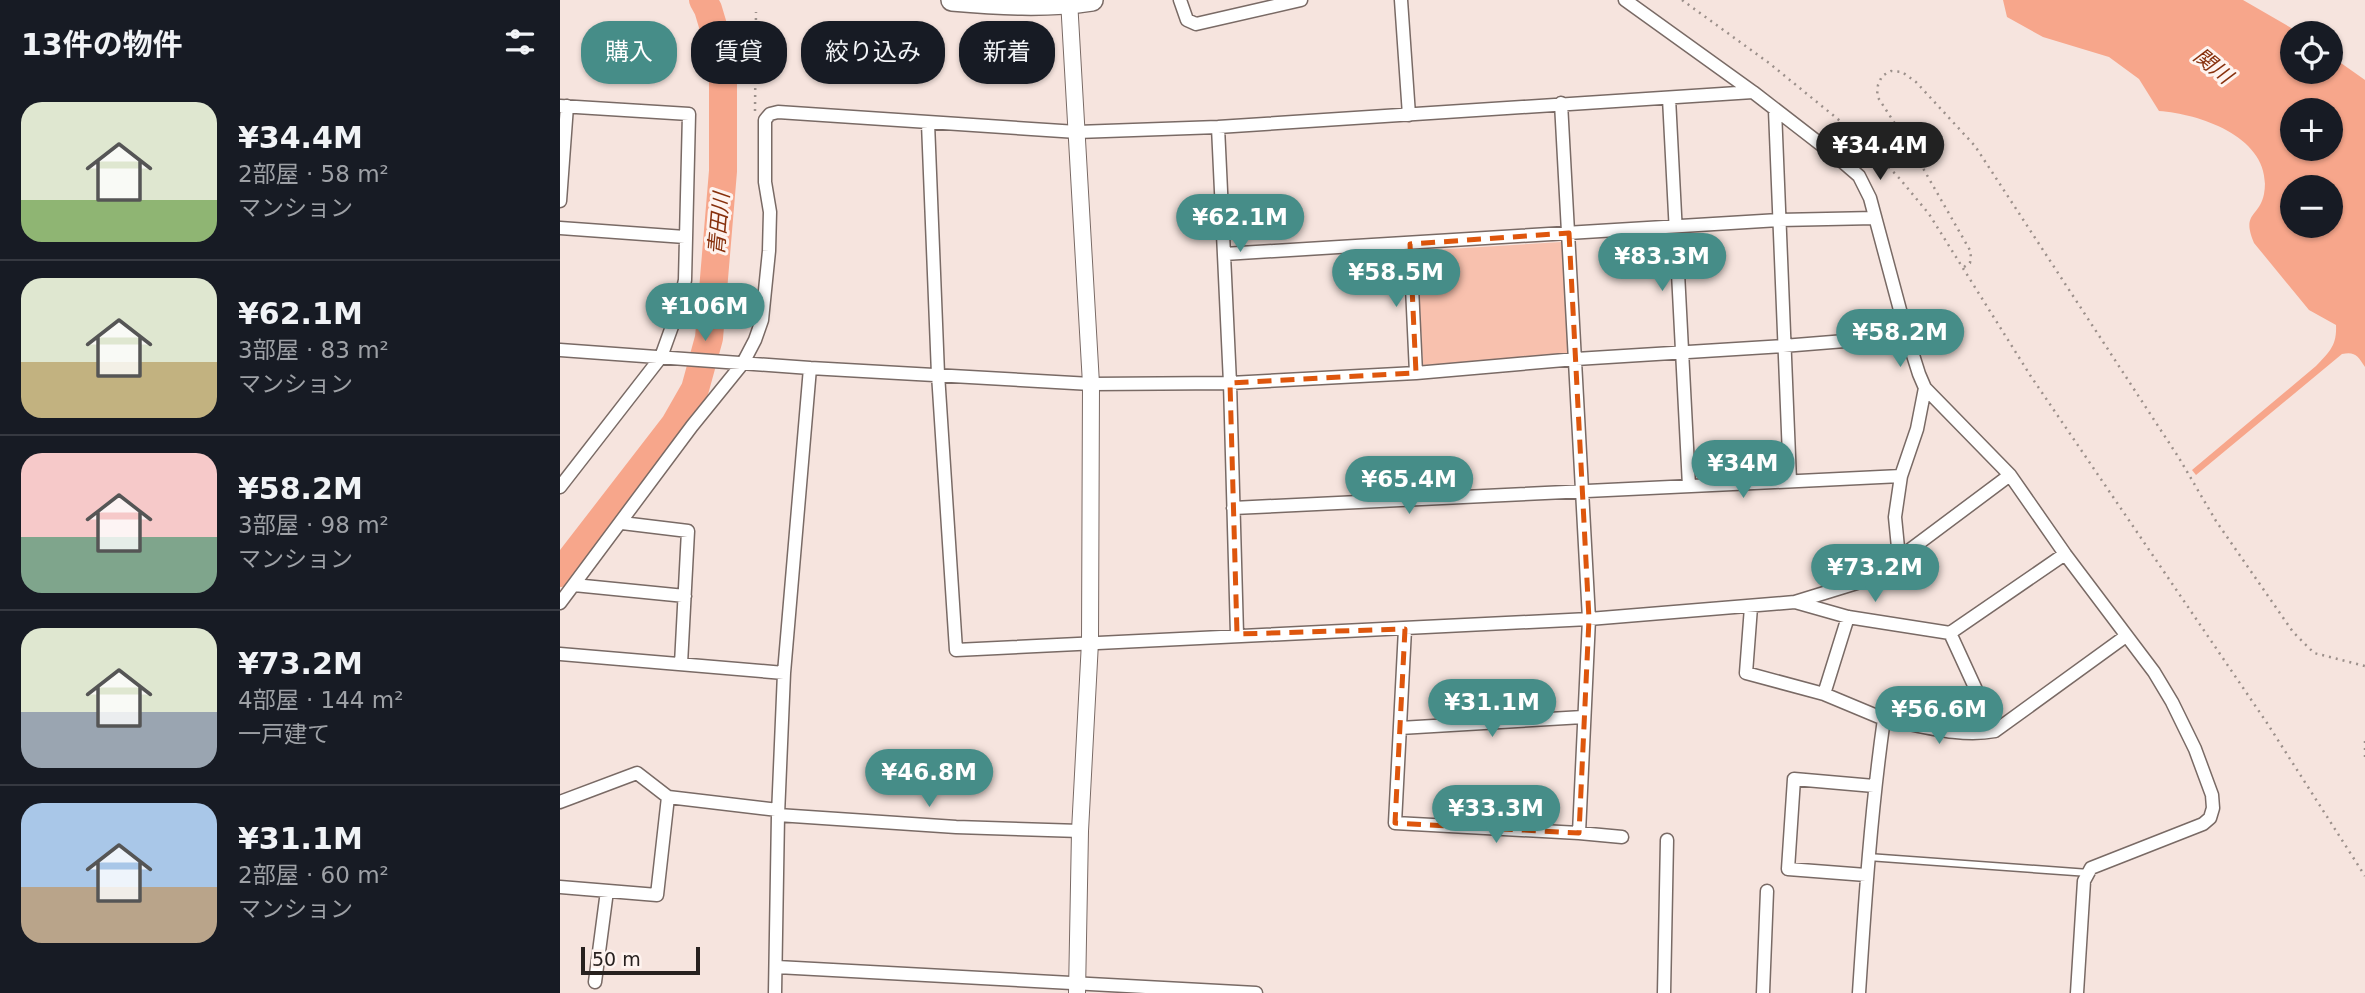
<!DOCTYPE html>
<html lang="ja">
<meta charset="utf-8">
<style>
:root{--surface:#171b24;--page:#20242c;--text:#f1f3f6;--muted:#9ea1a6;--line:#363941;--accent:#468d88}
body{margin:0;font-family:"DejaVu Sans","Noto Sans JP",sans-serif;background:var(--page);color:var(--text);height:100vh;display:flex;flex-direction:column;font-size:26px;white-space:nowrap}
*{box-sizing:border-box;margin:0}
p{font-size:23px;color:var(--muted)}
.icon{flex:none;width:38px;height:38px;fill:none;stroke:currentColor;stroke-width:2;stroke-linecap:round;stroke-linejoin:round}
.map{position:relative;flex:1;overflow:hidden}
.side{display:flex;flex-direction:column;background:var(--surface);width:560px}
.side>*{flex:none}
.top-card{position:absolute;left:21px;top:21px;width:665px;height:63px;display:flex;gap:14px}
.controls{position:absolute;left:1720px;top:21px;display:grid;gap:14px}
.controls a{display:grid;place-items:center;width:63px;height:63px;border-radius:50%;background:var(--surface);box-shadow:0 2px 5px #0004;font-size:35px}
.scale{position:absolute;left:21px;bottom:18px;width:119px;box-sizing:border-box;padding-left:7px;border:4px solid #27211f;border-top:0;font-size:19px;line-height:24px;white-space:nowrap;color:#27211f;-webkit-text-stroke:5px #fef3ef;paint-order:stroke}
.price{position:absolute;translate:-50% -60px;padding:0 16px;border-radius:24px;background:var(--accent);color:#fff;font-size:23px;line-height:46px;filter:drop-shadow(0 2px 4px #0008)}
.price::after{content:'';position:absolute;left:50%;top:42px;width:21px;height:16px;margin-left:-10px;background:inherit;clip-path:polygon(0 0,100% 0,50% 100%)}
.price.selected{background:#222;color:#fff}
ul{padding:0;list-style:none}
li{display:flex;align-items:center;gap:21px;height:175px;padding:0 21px}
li+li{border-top:2px solid var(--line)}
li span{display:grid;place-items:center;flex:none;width:196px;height:140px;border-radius:21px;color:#555}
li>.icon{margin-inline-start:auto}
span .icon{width:84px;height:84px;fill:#fffc;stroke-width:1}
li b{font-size:30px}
h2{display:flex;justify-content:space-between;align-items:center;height:84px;padding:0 21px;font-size:30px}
.tag{padding:0 24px;border-radius:28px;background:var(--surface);box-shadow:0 2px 5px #0004;font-size:24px;line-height:63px}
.tag.selected{background:var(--accent);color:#fff}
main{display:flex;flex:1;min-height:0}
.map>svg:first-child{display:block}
.green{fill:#f8c1ae}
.water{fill:#f7a68b;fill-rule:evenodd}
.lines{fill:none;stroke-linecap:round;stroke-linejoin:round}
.river{stroke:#f7a68b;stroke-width:28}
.service-casing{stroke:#796a65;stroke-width:9}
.minor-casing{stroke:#796a65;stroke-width:15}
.tertiary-casing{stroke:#796a65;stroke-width:18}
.primary-casing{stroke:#796a65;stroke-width:24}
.path{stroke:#9c908b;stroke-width:2.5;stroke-dasharray:2 5;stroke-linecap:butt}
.service{stroke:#fff;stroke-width:6}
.minor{stroke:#fff;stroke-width:12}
.tertiary{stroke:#fff;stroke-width:16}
.primary{stroke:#fff;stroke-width:21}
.marked{fill:none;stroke:#de560d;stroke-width:5;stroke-dasharray:14 9;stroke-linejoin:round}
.labels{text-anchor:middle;stroke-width:6;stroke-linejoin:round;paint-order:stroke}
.water-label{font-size:21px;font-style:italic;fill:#87300c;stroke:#fef3ef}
</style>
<main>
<section class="side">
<h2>13件の物件<svg class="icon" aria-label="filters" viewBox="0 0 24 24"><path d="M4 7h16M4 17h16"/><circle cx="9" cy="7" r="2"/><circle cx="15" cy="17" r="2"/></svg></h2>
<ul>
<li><span style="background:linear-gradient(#dfe7d0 70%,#8fb573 0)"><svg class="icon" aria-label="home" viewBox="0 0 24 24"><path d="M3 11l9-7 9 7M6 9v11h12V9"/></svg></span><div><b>¥34.4M</b><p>2部屋 · 58 m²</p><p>マンション</p></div></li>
<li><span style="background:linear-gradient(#dfe7d0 60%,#c2b280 0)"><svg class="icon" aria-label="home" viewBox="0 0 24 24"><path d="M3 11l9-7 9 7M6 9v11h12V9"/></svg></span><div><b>¥62.1M</b><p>3部屋 · 83 m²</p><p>マンション</p></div></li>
<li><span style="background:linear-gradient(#f6c9c9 60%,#7fa58c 0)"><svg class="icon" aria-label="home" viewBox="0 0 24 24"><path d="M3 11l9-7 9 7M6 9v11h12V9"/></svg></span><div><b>¥58.2M</b><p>3部屋 · 98 m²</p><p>マンション</p></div></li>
<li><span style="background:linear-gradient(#dfe7d0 60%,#9aa5b1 0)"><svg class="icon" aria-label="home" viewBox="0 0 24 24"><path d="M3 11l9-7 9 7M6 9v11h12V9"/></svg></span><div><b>¥73.2M</b><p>4部屋 · 144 m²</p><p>一戸建て</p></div></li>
<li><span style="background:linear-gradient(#a9c7e8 60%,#b9a48a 0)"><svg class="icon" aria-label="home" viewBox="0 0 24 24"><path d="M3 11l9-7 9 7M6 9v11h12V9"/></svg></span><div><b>¥31.1M</b><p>2部屋 · 60 m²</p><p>マンション</p></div></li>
</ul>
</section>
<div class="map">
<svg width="1805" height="993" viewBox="0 0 1805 993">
<rect width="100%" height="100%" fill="#f6e4de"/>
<path class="green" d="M 1002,242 L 1009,358 L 863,365 L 857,251 Z"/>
<path class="water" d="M 1443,0 L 1683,0 L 1740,33 L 1732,33 L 1732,72 L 1771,72 L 1771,56 L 1805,80 L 1805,367 C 1798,356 1795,351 1782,354 L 1636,475 L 1632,470 L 1756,366 C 1769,352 1777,346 1776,325 L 1749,310 L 1694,243 C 1681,212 1699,218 1704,194 C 1714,139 1642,114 1599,111 L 1579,79 L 1549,57 L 1483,37 L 1447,17 ZM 1732,110 L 1771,110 L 1771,149 L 1732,149 ZM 1732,187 L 1771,187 L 1771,226 L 1732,226 Z"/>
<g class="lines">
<path class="river" d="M 0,573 L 115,424 L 135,389 L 149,338 L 163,171 L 163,59 L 148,9 L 143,0"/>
<defs>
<path id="service" d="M 1308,857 L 1529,873"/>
<path id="minor" d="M 620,0 L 627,20 L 636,24 L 741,0
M 841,0 L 849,115
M 1065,0 L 1193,92 L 1277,157 L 1299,176 L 1310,198 L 1347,336 L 1359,374 L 1365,388 L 1450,475 L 1505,554 L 1594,672 L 1612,702 L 1635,749 L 1652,795 L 1653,808 L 1650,818 L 1643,824 L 1531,868 L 1524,881 L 1517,993
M 1109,98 L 1129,486
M 0,106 L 129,114 L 125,280 L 119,307 L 101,357 L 0,487
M 1215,110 L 1230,481
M 368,123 L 378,374 L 396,650 L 1029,619 L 1235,602 L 1300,582 L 1339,558 L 1335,517 L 1341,476 L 1357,429 L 1365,388
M 658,127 L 670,383 L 677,634
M 0,201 L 7,106
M 0,228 L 125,237
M 850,244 L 856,373
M 664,254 L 1219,220 L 1315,218
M 0,350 L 250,368 L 531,384 L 670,383 L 856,373 L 1016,359 L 1223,346 L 1347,336
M 673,508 L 1341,476
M 62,523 L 128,531 L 121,664
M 1339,558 L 1450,475
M 14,585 L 125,596
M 1235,602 L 1288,617 L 1390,633 L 1505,554
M 0,603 L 132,426 L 183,363 L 195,340 L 202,320 L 209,251 L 210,212 L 205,182 L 205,120 L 210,114 L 218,112 L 517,132 L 658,127 L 1193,92
M 1191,607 L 1186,673 L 1264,694 L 1324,719 C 1311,810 1305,901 1299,993
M 845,629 L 835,823 L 1019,833 L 1029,619 L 1001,103
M 1390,633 L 1435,731 L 1566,636
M 0,654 L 224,673
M 1264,694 L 1288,617
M 1324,719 C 1360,725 1399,738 1435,731
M 840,728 L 1023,717
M 0,802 L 77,773 L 108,797 L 218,810
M 218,815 L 396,827 L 520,831
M 1019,833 L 1062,837
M 1306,875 L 1228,869 L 1234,779 L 1314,786
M 0,887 L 97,895 L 108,797
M 217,967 L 696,993
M 35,982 L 47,891
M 215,993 L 218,815 L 224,673 L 250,368
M 1104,993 L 1107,840
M 1203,993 L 1207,891"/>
<path id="tertiary" d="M 509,0 L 531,384 L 530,642 L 520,831 L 517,993"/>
<path id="primary" d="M 392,0 C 438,4 486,7 532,0"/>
</defs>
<use href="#service" class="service-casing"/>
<use href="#minor" class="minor-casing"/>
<use href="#tertiary" class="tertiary-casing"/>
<use href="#primary" class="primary-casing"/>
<path class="path" d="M 1122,0 L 1209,63 L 1301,138 L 1340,179 L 1369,214 L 1470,375 L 1707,723 L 1805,876
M 195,111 L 196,12
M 1404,267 L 1410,263 L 1411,252 L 1356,156 L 1317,96 L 1318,85 L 1322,76 L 1331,71 L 1342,72 L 1356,82 L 1415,146 L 1619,458 L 1656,521 L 1733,632 L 1754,653 L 1805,666
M 1805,741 L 1805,759"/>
<use href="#service" class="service"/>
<use href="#minor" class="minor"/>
<use href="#tertiary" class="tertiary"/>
<use href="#primary" class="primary"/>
</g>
<path class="marked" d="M 1009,233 L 1029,619 L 1019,833 L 835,823 L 845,629 L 677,634 L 670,383 L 856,373 L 850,244 Z"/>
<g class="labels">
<g class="water-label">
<text transform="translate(1653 66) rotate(39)" y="7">関川</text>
<text transform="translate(159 224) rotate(-85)" y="7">青田川</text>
</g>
</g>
</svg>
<div class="controls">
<a><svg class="icon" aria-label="locate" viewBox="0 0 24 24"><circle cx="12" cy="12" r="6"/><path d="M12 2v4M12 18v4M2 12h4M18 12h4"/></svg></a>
<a>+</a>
<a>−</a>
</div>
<div class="scale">50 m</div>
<b class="price selected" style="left:1320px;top:182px">¥34.4M</b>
<b class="price" style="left:680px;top:254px">¥62.1M</b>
<b class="price" style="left:1102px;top:293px">¥83.3M</b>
<b class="price" style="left:836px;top:309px">¥58.5M</b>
<b class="price" style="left:145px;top:343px">¥106M</b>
<b class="price" style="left:1340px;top:369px">¥58.2M</b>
<b class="price" style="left:1183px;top:500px">¥34M</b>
<b class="price" style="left:849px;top:516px">¥65.4M</b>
<b class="price" style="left:1315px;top:604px">¥73.2M</b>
<b class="price" style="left:932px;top:739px">¥31.1M</b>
<b class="price" style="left:1379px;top:746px">¥56.6M</b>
<b class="price" style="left:369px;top:809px">¥46.8M</b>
<b class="price" style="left:936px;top:845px">¥33.3M</b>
<div class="top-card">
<a class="tag selected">購入</a>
<a class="tag">賃貸</a>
<a class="tag">絞り込み</a>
<a class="tag">新着</a>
</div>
</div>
</main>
